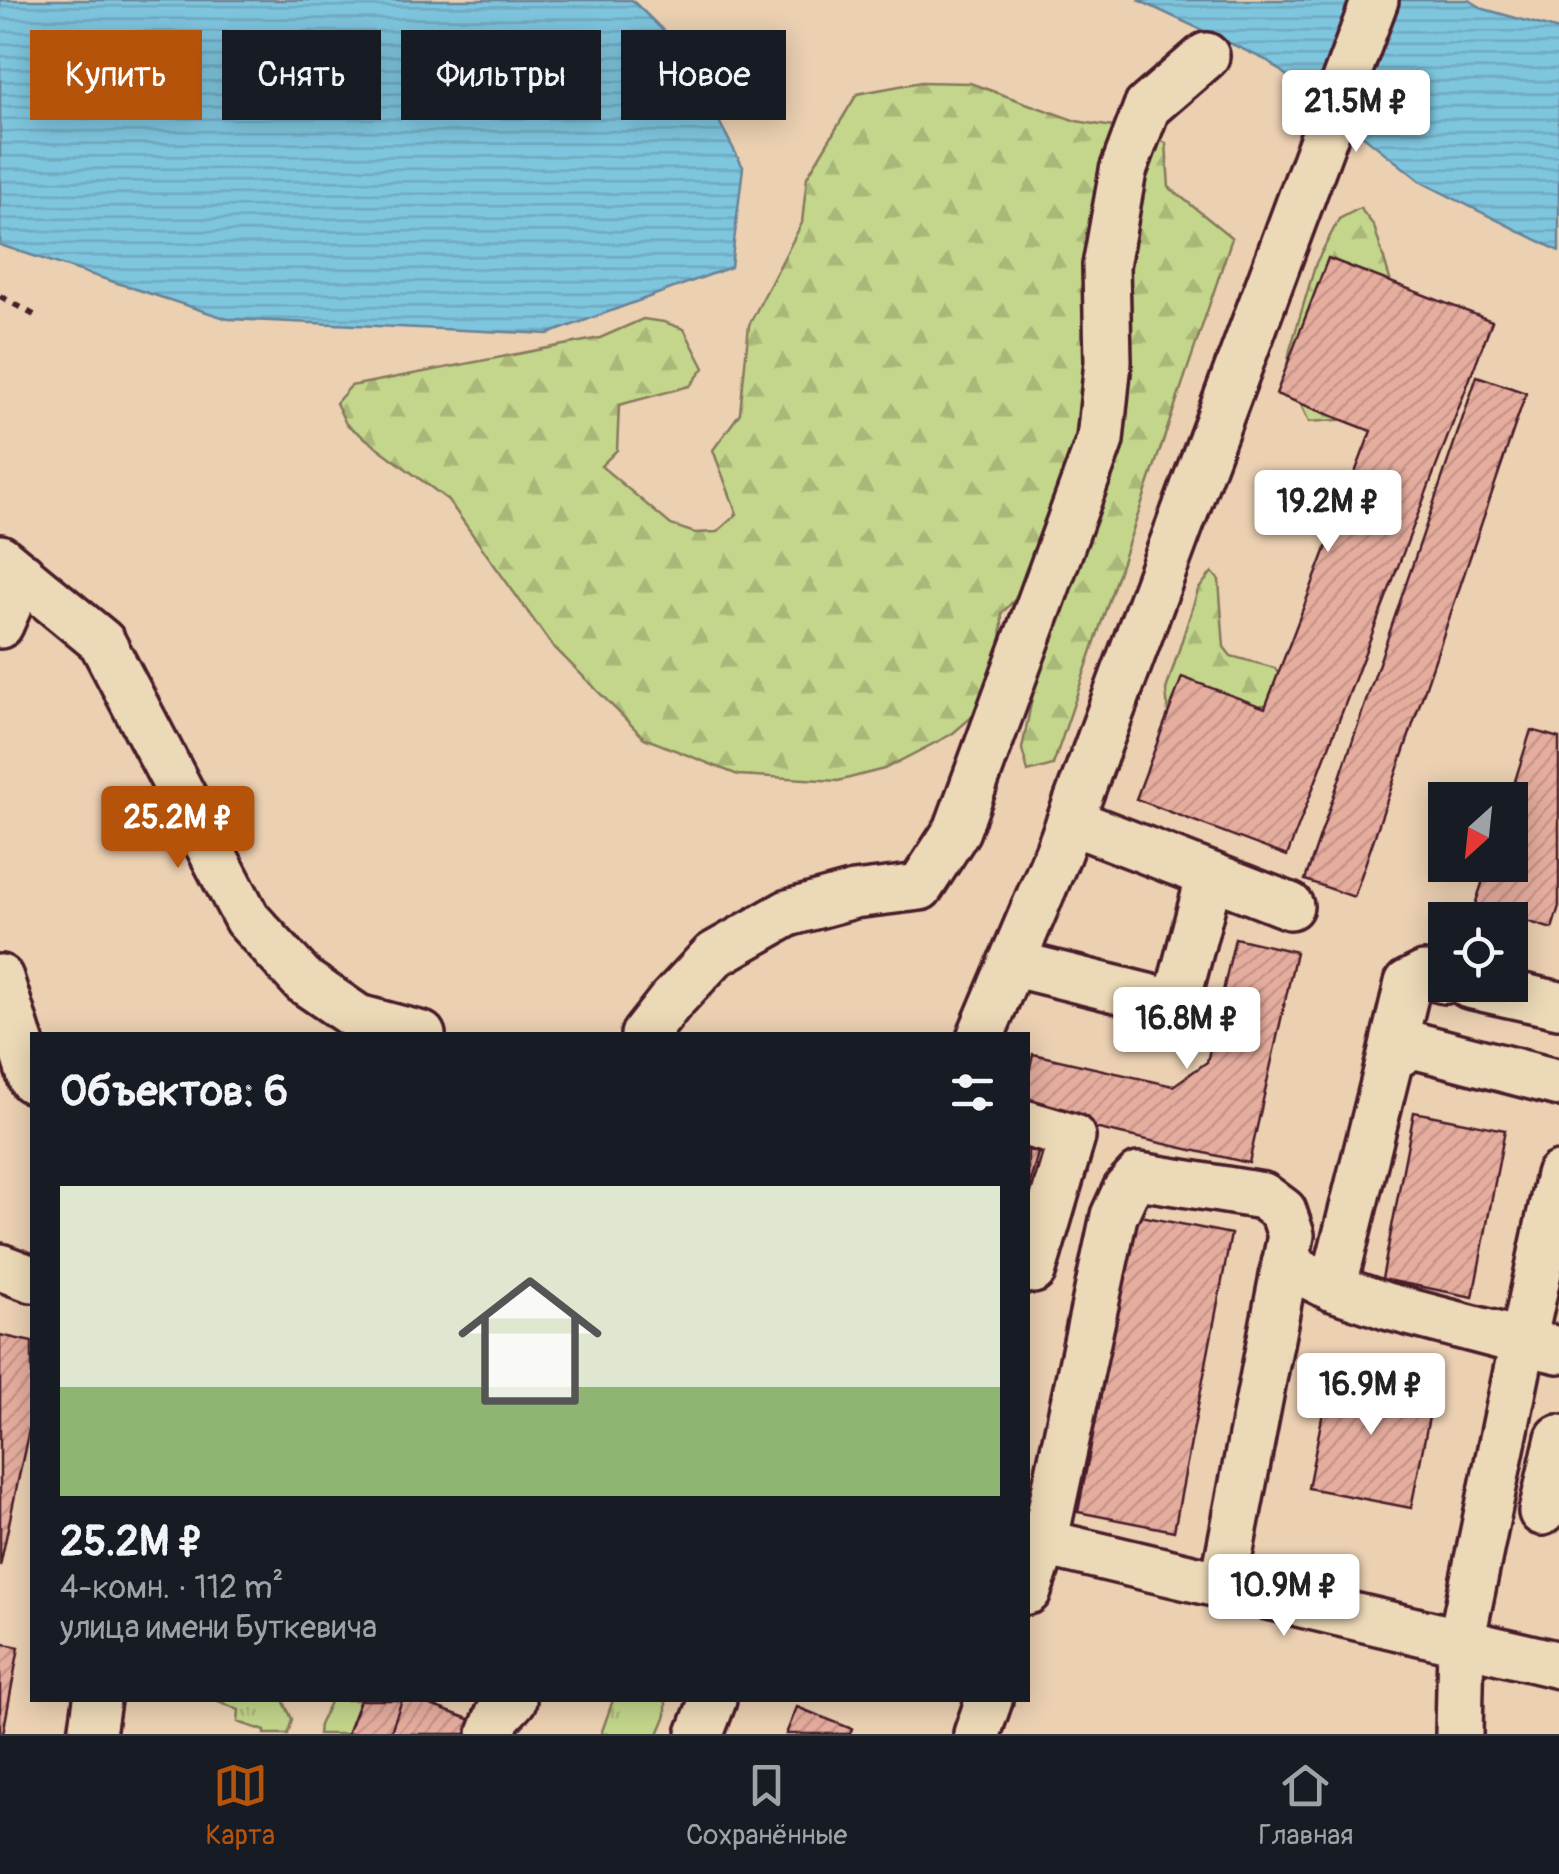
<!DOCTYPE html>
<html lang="ru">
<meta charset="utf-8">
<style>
:root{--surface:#171b24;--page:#242831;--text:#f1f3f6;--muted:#9ea1a6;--line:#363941;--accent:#b45309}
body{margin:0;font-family:Pangolin,sans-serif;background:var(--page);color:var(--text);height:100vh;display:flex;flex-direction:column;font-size:38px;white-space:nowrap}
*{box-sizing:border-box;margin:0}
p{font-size:32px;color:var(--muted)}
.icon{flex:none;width:55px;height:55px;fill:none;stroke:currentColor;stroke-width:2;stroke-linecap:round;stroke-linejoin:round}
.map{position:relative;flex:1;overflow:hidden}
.sheet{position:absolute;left:30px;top:1032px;width:1000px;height:670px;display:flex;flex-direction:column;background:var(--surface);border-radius:0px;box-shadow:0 5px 25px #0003}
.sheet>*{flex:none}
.hud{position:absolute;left:30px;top:30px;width:1000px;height:90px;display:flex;gap:20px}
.needle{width:65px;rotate:207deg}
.buttons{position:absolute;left:1428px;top:782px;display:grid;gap:20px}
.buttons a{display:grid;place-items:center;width:100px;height:100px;border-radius:0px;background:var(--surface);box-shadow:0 5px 25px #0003;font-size:50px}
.price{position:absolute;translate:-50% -85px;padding:0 22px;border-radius:10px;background:#fff;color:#222;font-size:32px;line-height:65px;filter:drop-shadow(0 2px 5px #0008)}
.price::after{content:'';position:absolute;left:50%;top:60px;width:30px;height:22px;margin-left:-15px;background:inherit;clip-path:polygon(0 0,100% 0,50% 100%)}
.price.on{background:var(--accent);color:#fff}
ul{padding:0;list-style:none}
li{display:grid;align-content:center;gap:20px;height:530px;padding:0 30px}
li+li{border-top:2px solid var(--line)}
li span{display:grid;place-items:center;height:310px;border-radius:0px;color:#555}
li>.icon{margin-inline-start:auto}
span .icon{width:180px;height:180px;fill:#fffc;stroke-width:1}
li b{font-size:42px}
h2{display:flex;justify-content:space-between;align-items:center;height:120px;padding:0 30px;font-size:42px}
.tag{padding:0 35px;border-radius:0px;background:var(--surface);box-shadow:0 5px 25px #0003;font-size:35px;line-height:90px}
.tag.on{background:var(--accent);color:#fff}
.tabs{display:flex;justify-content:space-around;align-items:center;height:140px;border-top:2px solid var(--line);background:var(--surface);font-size:28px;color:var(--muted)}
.tabs a{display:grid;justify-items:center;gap:5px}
.tabs .on{color:var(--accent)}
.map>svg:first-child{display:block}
.grass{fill:url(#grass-tufts);stroke:#867a5b;stroke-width:2.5}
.forest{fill:url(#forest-firs);stroke:#867a5b;stroke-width:2.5}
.water{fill:url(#water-rules);stroke:#698396;stroke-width:2.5}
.building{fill:url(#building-hatch);stroke:#4a1f2b;stroke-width:2.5}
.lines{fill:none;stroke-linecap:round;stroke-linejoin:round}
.minor-casing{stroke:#4a1f2b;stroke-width:52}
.path{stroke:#4a1f2b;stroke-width:6;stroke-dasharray:8 8;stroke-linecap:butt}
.minor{stroke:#ecd9b7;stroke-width:45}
</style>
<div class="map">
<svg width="1559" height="1734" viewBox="0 0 1559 1734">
<defs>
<pattern id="grass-tufts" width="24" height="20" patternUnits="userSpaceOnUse" patternTransform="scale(2.5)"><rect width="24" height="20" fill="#c3d68b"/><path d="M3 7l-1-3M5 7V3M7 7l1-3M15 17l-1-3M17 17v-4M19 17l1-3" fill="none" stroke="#a9b778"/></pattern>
<pattern id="forest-firs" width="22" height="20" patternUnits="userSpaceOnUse" patternTransform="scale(2.5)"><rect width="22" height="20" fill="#c3d68b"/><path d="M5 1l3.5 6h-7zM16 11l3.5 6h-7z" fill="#a9b778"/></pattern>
<pattern id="water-rules" width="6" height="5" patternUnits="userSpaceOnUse" patternTransform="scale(2.5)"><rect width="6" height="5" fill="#7ec5de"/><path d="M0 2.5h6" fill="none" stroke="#6ea9bf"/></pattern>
<pattern id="building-hatch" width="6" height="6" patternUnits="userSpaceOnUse" patternTransform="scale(2.5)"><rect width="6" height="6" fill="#e5ad9e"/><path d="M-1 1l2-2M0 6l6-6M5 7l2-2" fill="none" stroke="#c69488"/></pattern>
</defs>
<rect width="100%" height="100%" fill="#ebd0b2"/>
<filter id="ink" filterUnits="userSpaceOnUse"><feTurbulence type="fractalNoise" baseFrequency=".01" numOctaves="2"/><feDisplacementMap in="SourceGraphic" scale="20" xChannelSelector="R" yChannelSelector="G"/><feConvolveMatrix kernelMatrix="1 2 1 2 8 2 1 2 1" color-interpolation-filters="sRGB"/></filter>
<g filter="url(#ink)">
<path class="grass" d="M 216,1700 L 283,1700 L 292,1719 L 288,1734 L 265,1734 L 265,1731 L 238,1722 L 239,1710 Z
M 331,1700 L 360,1700 L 347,1734 L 318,1734 L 319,1725 Z
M 613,1700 L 666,1700 L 666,1715 L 658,1734 L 601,1734 Z"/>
<path class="forest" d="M 921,82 L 970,83 L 1076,121 L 1144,132 L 1166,143 L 1169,187 L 1232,238 L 1053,765 L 1028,772 L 1022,749 L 1049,612 L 1032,582 L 1002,613 L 1001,661 L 987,704 L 952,734 L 884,769 L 838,781 L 738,775 L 644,738 L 550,643 L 448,500 L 346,424 L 336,403 L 351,386 L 600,338 L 643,319 L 664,322 L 684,329 L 704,368 L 690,386 L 619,405 L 617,450 L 601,466 L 671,525 L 695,533 L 717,532 L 737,514 L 713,450 L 740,413 L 749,325 L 802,223 L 807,177 L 857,94 Z
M 1360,208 L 1374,226 L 1400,313 L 1379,417 L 1309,422 L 1286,373 L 1290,350 L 1316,263 L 1339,219 Z
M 1212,572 L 1219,580 L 1224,647 L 1231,656 L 1275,668 L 1291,695 L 1282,703 L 1201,712 L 1170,733 L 1166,690 L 1198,590 Z"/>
<path class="water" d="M 0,0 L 632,0 L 680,47 L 743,167 L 731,267 L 548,334 L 228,319 L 0,245 Z
M 1138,0 L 1469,0 L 1484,9 L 1559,30 L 1559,251 L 1423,183 L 1268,61 Z"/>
<path class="building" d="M 1328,258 L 1492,321 L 1287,856 L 1136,799 L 1182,677 L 1265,708 L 1371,431 L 1276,394 Z
M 1477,376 L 1526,393 L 1354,897 L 1305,880 Z
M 1531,730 L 1559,738 L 1559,906 L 1552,929 L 1475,905 L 1488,865 L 1510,865 L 1509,800 Z
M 1235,938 L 1296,952 L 1249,1163 L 1028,1113 L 1028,1077 L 1033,1054 L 1173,1086 L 1207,1062 Z
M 1414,1112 L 1505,1130 L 1473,1297 L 1382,1279 Z
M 1028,1141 L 1040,1145 L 1028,1191 Z
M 1136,1215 L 1231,1234 L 1174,1531 L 1078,1512 Z
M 0,1335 L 32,1342 L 32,1415 L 0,1566 Z
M 1332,1367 L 1435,1387 L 1411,1508 L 1308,1488 Z
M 0,1643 L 19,1647 L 3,1734 L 0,1734 Z
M 360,1700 L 402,1700 L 390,1734 L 347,1734 Z
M 402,1700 L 417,1700 L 510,1734 L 390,1734 Z
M 797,1707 L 852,1729 L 850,1734 L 786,1734 Z"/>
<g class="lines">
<defs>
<path id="minor" d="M 0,558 L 102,642 L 247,919 L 304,981 L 358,1018 L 422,1035
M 0,625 L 22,575
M 1070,821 L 1290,906
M 1011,963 L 1176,1004 L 1210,875
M 0,978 L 32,1080
M 1469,985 L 1559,1005
M 644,1035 L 670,1002 L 714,955 L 788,913 L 854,895 L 920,887 L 957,830 L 1100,440 L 1108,362 L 1106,266 L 1123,171 L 1147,107 L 1206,56
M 981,1035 L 1058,853 L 1375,0
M 1390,1059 L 1408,983 L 1424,975 L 1445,980
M 1028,1124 L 1072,1137 L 1033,1270 L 1028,1269
M 1285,1264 L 1333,1288 L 1386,1306 L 1523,1342 L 1559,1175
M 0,1267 L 32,1279
M 1333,1288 L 1390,1059 L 1413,1045 L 1559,1083
M 1542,1512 L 1559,1438
M 1028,1539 L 1559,1665
M 1028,1591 L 1044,1543 L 1114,1216 L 1126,1190 L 1139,1176 L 1263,1196 L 1283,1211 L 1291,1235 L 1223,1586
M 92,1734 L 97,1700
M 491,1734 L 498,1716 L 513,1700
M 700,1734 L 713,1700
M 977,1734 L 989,1700
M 1459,1734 L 1461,1642 L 1523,1342 L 1559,1350"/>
</defs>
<use href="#minor" class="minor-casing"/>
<path class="path" d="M 0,296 L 34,315"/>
<use href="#minor" class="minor"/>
</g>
</g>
</svg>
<div class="buttons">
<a><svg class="needle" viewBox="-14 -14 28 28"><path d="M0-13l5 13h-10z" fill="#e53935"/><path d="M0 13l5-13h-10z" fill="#9ea1a6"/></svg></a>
<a><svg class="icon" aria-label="locate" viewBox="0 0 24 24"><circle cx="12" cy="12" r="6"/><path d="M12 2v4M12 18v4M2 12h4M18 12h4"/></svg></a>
</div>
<b class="price" style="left:1356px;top:155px">21.5M ₽</b>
<b class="price" style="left:1328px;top:555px">19.2M ₽</b>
<b class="price on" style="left:178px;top:871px">25.2M ₽</b>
<b class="price" style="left:1187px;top:1072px">16.8M ₽</b>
<b class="price" style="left:1371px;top:1438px">16.9M ₽</b>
<b class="price" style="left:1284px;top:1639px">10.9M ₽</b>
<div class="hud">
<a class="tag on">Купить</a>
<a class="tag">Снять</a>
<a class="tag">Фильтры</a>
<a class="tag">Новое</a>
</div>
<section class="sheet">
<h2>Объектов: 6<svg class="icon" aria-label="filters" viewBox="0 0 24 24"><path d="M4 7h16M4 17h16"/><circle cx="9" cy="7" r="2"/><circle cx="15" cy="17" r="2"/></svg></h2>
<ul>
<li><span style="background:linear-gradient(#dfe7d0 65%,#8fb573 0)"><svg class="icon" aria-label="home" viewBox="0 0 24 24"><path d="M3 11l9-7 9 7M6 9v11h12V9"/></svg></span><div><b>25.2M ₽</b><p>4-комн. · 112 m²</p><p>улица имени Буткевича</p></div></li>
</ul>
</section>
</div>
<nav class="tabs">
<a class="on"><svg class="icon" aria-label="map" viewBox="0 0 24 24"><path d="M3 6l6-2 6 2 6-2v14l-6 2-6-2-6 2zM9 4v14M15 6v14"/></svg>Карта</a>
<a><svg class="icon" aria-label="saved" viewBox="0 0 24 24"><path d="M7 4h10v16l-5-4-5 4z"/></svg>Сохранённые</a>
<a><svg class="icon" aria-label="home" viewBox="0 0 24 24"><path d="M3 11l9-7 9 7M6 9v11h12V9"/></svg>Главная</a>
</nav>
